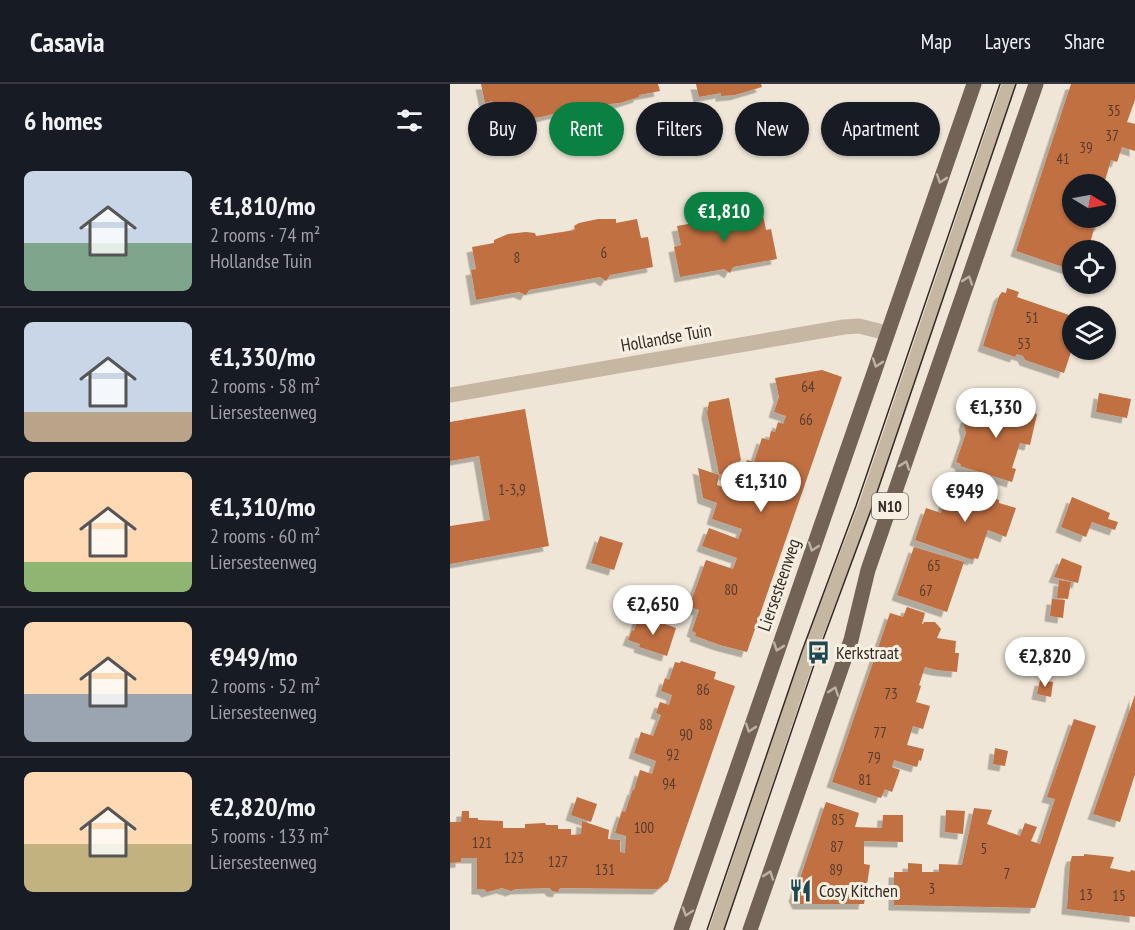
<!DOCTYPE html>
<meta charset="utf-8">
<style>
:root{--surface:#171b24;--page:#242831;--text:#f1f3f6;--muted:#9ea1a6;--line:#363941;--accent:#0b8043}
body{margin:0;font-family:"PT Sans Narrow",sans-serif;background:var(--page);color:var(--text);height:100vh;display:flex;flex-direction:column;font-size:22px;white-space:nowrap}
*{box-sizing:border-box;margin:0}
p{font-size:20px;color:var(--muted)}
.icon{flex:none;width:33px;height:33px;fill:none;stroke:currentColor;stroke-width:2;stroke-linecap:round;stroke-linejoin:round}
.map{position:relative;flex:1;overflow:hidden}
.drawer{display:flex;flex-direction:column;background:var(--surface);width:450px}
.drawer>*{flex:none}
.guide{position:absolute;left:18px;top:18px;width:570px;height:54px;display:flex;gap:12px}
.needle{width:39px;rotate:100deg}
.buttons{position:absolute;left:612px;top:90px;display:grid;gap:12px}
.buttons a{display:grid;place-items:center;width:54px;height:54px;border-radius:50%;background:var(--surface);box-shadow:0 2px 4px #0004;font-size:30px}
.price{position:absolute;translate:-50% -51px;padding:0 14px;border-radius:21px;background:#fff;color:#222;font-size:20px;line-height:39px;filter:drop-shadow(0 2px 3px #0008)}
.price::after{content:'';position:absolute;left:50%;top:36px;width:18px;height:14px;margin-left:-9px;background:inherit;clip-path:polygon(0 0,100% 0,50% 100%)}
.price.current{background:var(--accent);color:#fff}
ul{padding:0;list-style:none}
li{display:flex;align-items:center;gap:18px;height:150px;padding:0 24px}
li+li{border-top:2px solid var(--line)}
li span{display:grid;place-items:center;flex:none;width:168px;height:120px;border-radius:9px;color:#555}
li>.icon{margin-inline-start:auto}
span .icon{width:72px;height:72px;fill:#fffc;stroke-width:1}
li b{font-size:26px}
h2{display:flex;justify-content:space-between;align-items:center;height:72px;padding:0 24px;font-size:26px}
.tag{padding:0 21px;border-radius:27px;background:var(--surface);box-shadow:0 2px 4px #0004;font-size:21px;line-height:54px}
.tag.current{background:var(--accent);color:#fff}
header{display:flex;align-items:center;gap:36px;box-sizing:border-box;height:84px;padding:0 30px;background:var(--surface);border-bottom:2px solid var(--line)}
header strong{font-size:28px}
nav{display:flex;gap:33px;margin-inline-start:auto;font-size:21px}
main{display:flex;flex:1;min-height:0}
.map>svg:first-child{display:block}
.building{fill:#c16f43;filter:url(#shadow)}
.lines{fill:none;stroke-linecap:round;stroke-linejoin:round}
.lane{stroke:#c6b7a3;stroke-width:14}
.street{stroke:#c6b7a3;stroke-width:15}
.primary{stroke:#736356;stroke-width:15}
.tram{stroke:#322a25;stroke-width:1.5}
.oneway{stroke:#bcb1a3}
.labels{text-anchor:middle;stroke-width:6;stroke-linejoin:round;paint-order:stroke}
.number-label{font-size:15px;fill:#563b2c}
.shield{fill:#f7f0e2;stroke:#6d655e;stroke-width:1.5}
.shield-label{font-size:16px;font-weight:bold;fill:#322a25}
.street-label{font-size:18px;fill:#322a25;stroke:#f7f0e2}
.poi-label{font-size:18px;fill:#322a25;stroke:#f7f0e2;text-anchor:start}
</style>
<header>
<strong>Casavia</strong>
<nav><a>Map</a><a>Layers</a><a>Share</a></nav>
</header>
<main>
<section class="drawer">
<h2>6 homes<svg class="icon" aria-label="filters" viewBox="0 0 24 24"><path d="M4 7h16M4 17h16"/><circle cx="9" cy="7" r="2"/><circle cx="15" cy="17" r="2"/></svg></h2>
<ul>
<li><span style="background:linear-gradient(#c9d6e8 60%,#7fa58c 0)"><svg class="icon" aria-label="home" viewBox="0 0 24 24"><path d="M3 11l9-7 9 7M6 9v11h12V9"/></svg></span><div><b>€1,810/mo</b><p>2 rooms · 74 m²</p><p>Hollandse Tuin</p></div></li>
<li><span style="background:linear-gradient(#c9d6e8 75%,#b9a48a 0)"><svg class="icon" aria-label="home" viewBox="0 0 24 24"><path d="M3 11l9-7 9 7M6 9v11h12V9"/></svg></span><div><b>€1,330/mo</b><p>2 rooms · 58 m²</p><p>Liersesteenweg</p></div></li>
<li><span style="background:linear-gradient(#ffd9b3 75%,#8fb573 0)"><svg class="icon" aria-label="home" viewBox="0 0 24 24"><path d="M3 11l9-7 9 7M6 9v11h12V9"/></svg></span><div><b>€1,310/mo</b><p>2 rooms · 60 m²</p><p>Liersesteenweg</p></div></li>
<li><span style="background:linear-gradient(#ffd9b3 60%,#9aa5b1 0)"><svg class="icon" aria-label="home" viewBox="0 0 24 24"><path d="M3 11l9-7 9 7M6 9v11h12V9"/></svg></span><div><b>€949/mo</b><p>2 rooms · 52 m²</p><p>Liersesteenweg</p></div></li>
<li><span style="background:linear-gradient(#ffd9b3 60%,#c2b280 0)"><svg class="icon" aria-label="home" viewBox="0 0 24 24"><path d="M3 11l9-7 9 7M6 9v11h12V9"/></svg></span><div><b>€2,820/mo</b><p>5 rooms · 133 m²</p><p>Liersesteenweg</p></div></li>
</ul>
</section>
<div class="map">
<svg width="685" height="846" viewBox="0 0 685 846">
<defs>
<filter id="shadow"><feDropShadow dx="-5.5" dy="5.5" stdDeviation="0" flood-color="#0004"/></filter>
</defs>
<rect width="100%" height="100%" fill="#efe6d7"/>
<path class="building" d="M 31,0 L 208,0 L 210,7 L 189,11 L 189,13 L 170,19 L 148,21 L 147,19 L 107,27 L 107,29 L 91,33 L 45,39 L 42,17 L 35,19 Z
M 246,0 L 311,0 L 312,3 L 285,11 L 271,12 L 271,9 L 249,13 Z
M 621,0 L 685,0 L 685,16 L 677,38 L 685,40 L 685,67 L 672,63 L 667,78 L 661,76 L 654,100 L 622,100 L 622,134 L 653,134 L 650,142 L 643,140 L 642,144 L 644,145 L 639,163 L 642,164 L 641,166 L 622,166 L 622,186 L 566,167 Z
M 280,126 L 290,127 L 291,129 L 312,126 L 316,146 L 321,145 L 327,175 L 283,183 L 280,189 L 274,185 L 230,193 L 224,163 L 231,161 L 227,142 L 249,138 L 248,134 L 257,130 Z
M 148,135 L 166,135 L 166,139 L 187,135 L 191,154 L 198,153 L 203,183 L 160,191 L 156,197 L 150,193 L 79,206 L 76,211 L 69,208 L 26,216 L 21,186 L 26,185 L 22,163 L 44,159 L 44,156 L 58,150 L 76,148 L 85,149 L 86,152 L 125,146 L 124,142 L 129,139 Z
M 557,204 L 569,208 L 567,213 L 622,232 L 622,265 L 614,289 L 575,276 L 573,272 L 567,270 L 565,273 L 533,262 L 549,212 L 552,208 L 556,209 Z
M 372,286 L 392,293 L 297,568 L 270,561 L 245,552 L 246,549 L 242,547 L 249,526 L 239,523 L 256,476 L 283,485 L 287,474 L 252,462 L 259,444 L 288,455 L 292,445 L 262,435 L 267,419 L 253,414 L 248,384 L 269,391 L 267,401 L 287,408 L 292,408 L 295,398 L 315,405 L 318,397 L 293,389 L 297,376 L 304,378 L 312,354 L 319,356 L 321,347 L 325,348 L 328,338 L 333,340 L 336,332 L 324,328 L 329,313 L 325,294 Z
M 649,309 L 681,315 L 677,334 L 646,328 Z
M 279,314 L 291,376 L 276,391 L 269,390 L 257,329 L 259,318 Z
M 523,319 L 560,327 L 561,320 L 583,325 L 582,329 L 587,330 L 580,361 L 570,359 L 562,384 L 566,385 L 562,398 L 510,382 L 511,380 L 506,378 L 516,349 L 514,341 L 516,334 L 520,331 Z
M 75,325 L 99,462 L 0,480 L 0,442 L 40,436 L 29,372 L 0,377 L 0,338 Z
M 501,400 L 549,416 L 549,419 L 566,424 L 556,453 L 538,446 L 528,475 L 524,474 L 523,476 L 465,456 L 476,424 L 491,429 Z
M 622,413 L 660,429 L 658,435 L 668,438 L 665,446 L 642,438 L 636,453 L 611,443 Z
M 150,452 L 173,459 L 164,486 L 141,479 Z
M 464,463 L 514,478 L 497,528 L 447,511 Z
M 612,474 L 632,482 L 628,499 L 604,493 Z
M 609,496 L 621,498 L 618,515 L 607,514 Z
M 602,515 L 615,516 L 613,534 L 600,532 Z
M 457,523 L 475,529 L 472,540 L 473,540 L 474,538 L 485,538 L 491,545 L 487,554 L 506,557 L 505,569 L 509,569 L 507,588 L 487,586 L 475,583 L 469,601 L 471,602 L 466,618 L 480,622 L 473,645 L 463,642 L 457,661 L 474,665 L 471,677 L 469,676 L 467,683 L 444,676 L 442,683 L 450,686 L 442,708 L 435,705 L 431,714 L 382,698 L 440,529 L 453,533 Z
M 189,531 L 226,544 L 217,572 L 189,563 L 190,560 L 178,556 L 182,546 L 184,547 Z
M 231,577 L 266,588 L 264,595 L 285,602 L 218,797 L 208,805 L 110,804 L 108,808 L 102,807 L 100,804 L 66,805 L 61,807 L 52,804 L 37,808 L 34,805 L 27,805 L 27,774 L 11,774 L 11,778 L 0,779 L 0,738 L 11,738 L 12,727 L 19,727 L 19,734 L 28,734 L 28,736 L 53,737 L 53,744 L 75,744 L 75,740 L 95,739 L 96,741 L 108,741 L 108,745 L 121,745 L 121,751 L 131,750 L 132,737 L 159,746 L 158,755 L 170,756 L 170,768 L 175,769 L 176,752 L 165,749 L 168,739 L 172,727 L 175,728 L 183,705 L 184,706 L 190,686 L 202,690 L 206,677 L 184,669 L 191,648 L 203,652 L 211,631 L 206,629 L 210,618 L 219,621 L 222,611 L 211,607 L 215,594 L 219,596 L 225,578 L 230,579 Z
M 590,596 L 603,598 L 601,613 L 587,610 Z
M 685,611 L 685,690 L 670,738 L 643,730 Z
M 624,635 L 646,642 L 585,824 L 444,821 L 444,788 L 458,788 L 458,779 L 472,780 L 472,788 L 489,788 L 489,780 L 512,781 L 524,724 L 542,726 L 537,740 L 570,752 L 575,739 L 587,743 L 581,757 L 590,760 L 605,715 L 597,713 Z
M 545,664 L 558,667 L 555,682 L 543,680 Z
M 127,713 L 147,720 L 141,738 L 121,731 Z
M 376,718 L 409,729 L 405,743 L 432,744 L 433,731 L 453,731 L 453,758 L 414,757 L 414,780 L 420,781 L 414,820 L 348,820 L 344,812 Z
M 496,726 L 515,727 L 513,750 L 495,748 Z
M 634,770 L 664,773 L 660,784 L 680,788 L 681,786 L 685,787 L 685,833 L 617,825 L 620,779 L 622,772 L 634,772 Z"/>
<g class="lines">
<path class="lane" d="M 266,846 L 359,569 L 415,423 L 559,0"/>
<path class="street" d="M 0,311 L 394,243 L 409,242 L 437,249"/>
<path class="primary" d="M 231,846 L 524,0
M 300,846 L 401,556 L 418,486 L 586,0"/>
<path class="tram" d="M 257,846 L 352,567 L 406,422 L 550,0
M 274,846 L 368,569 L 421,426 L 566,0"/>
</g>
<defs><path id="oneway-chevron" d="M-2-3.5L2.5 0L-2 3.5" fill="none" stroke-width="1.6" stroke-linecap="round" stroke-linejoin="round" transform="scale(1.5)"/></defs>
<g class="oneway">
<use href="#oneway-chevron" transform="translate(491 95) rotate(109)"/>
<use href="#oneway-chevron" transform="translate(518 196) rotate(-71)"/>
<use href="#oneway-chevron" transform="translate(427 279) rotate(109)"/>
<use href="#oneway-chevron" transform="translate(455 381) rotate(-71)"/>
<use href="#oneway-chevron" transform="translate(363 463) rotate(109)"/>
<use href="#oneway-chevron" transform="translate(328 563) rotate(109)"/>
<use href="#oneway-chevron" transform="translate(384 607) rotate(-71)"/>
<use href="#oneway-chevron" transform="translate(300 644) rotate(109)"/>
<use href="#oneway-chevron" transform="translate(319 791) rotate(-71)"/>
<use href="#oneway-chevron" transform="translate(237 828) rotate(108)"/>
</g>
<defs>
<symbol id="bus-bare" viewBox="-9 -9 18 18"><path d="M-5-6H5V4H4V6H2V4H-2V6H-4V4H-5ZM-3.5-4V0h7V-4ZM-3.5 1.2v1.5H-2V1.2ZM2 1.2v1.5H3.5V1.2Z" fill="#1d4851" stroke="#f7f0e2" stroke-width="2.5" paint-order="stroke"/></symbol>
<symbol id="restaurant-bare" viewBox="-9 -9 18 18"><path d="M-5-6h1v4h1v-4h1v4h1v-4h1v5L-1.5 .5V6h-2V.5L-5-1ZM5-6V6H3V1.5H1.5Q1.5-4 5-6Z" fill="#1d4851" stroke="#f7f0e2" stroke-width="2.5" paint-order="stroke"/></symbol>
</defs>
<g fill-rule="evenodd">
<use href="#bus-bare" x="352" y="552" width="33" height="33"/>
<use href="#restaurant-bare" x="334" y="790" width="33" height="33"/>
</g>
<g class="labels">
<g class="number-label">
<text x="664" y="32">35</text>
<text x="662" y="57">37</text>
<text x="636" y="69">39</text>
<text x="613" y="80">41</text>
<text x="154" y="174">6</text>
<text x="67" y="179">8</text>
<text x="582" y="239">51</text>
<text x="574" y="265">53</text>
<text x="358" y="308">64</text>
<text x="356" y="341">66</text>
<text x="62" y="411">1-3,9</text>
<text x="484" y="487">65</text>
<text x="281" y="511">80</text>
<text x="476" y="512">67</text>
<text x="253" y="611">86</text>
<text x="441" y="615">73</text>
<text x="256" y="646">88</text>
<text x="430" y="654">77</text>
<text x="236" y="656">90</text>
<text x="223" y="676">92</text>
<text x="424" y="679">79</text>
<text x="415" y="701">81</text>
<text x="219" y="705">94</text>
<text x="388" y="741">85</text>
<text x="194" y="749">100</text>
<text x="32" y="764">121</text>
<text x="387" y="768">87</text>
<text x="534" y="770">5</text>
<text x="64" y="779">123</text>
<text x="108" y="783">127</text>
<text x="155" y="791">131</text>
<text x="386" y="791">89</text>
<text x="557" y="795">7</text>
<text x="482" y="810">3</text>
<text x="636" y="816">13</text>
<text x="669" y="817">15</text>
</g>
<rect class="shield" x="422" y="409" width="36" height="26" rx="4.5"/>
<g class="shield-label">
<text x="440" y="428">N10</text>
</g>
<g class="street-label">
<text transform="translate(216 254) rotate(-10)" y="6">Hollandse Tuin</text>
<text transform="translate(329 501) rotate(-71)" y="6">Liersesteenweg</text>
</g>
<g class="poi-label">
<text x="386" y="575">Kerkstraat</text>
<text x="369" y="813">Cosy Kitchen</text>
</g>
</g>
</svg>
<div class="buttons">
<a><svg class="needle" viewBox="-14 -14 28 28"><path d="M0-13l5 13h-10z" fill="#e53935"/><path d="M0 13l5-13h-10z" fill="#9ea1a6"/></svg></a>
<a><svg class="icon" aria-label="locate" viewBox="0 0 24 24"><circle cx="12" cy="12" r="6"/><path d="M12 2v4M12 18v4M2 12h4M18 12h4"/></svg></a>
<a><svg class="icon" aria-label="layers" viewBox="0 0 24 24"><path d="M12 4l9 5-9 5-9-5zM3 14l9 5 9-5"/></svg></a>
</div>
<b class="price current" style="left:274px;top:159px">€1,810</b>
<b class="price" style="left:546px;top:355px">€1,330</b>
<b class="price" style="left:311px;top:429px">€1,310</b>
<b class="price" style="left:515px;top:439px">€949</b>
<b class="price" style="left:203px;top:552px">€2,650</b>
<b class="price" style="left:595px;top:604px">€2,820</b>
<div class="guide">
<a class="tag">Buy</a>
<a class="tag current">Rent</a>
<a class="tag">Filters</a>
<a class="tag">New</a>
<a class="tag">Apartment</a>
</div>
</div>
</main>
